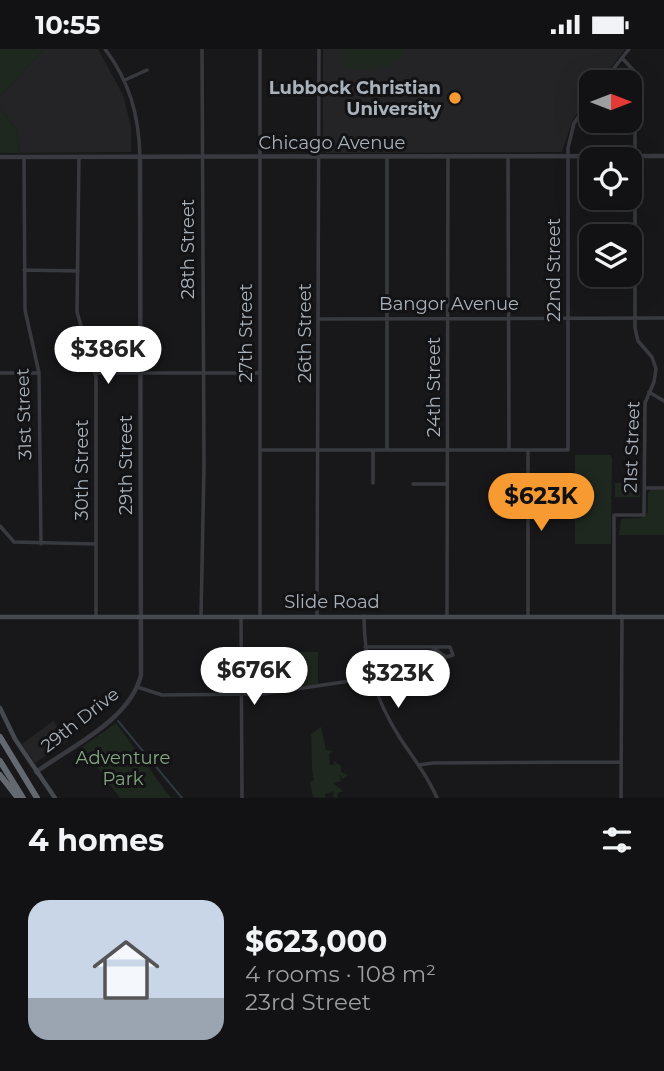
<!DOCTYPE html>
<meta charset="utf-8">
<style>
:root{--surface:#121214;--page:#1f2022;--text:#f1f3f6;--muted:#9c9ea0;--line:#313234;--accent:#f89a32}
body{margin:0;font-family:Montserrat,sans-serif;background:var(--page);color:var(--text);height:100vh;display:flex;flex-direction:column;font-size:26px;white-space:nowrap}
*{box-sizing:border-box;margin:0}
p{font-size:23px;color:var(--muted)}
.icon{flex:none;width:38px;height:38px;fill:none;stroke:currentColor;stroke-width:2;stroke-linecap:round;stroke-linejoin:round}
.map{position:relative;height:749px;overflow:hidden}
.panel{display:flex;flex-direction:column;background:var(--surface);flex:1}
.panel>*{flex:none}
.needle{width:46px;rotate:90deg}
.fabs{position:absolute;left:579px;top:21px;display:grid;gap:14px}
.fabs a{display:grid;place-items:center;width:63px;height:63px;border-radius:14px;background:var(--surface);box-shadow:0 7px 28px #0002,0 0 0 2px var(--line);font-size:35px}
.price{position:absolute;translate:-50% -60px;padding:0 16px;border-radius:24px;background:#fff;color:#222;font-size:23px;line-height:46px;filter:drop-shadow(0 2px 4px #0008)}
.price::after{content:'';position:absolute;left:50%;top:42px;width:21px;height:16px;margin-left:-10px;background:inherit;clip-path:polygon(0 0,100% 0,50% 100%)}
.price.active{background:var(--accent);color:#111}
ul{padding:0;list-style:none}
li{display:flex;align-items:center;gap:21px;height:175px;padding:0 28px}
li+li{border-top:2px solid var(--line)}
li span{display:grid;place-items:center;flex:none;width:196px;height:140px;border-radius:21px;color:#555}
li>.icon{margin-inline-start:auto}
span .icon{width:84px;height:84px;fill:#fffc;stroke-width:1}
li b{font-size:30px}
h2{display:flex;justify-content:space-between;align-items:center;height:84px;padding:0 28px;font-size:30px}
.status{display:flex;justify-content:space-between;align-items:center;height:49px;padding:0 35px;background:var(--surface);direction:ltr}
.status svg{height:19px;fill:currentColor}
.map>svg:first-child{display:block}
.built{fill:#242427}
.green{fill:#1f281f}
.lines{fill:none;stroke-linecap:round;stroke-linejoin:round}
.stream{stroke:#2d393f;stroke-width:2}
.minor{stroke:#383a3f;stroke-width:3.5}
.tertiary{stroke:#383a3f;stroke-width:4.5}
.secondary{stroke:#464a4f;stroke-width:4.5}
.motorway{stroke:#646970;stroke-width:6}
.poi-dot{fill:#f89a32;stroke:#131315;stroke-width:2.5}
.labels{text-anchor:middle;stroke-width:6;stroke-linejoin:round;paint-order:stroke}
.poi-label{font-size:18px;font-weight:bold;fill:#a9b1ba;stroke:#131315;text-anchor:end}
.street-label{font-size:18px;fill:#a9b1ba;stroke:#131315}
.park-label{font-size:18px;fill:#83a680;stroke:#131315}
</style>
<div class="status"><b>10:55</b><svg viewBox="0 0 49 12"><path d="M0 12V9h3v3zM5 12V6h3v6zM10 12V3h3v9zM15 12V0h3v12zM26 1h20v11H26zM47 4h2v5h-2z"/></svg></div>
<div class="map">
<svg width="664" height="749" viewBox="0 0 664 749">
<rect width="100%" height="100%" fill="#18181a"/>
<path class="built" d="M 44,0 L 98,0 L 123,46 L 131,77 L 131,103 L 19,104 L 17,81 L 0,59 L 0,47 Z
M 323,0 L 625,0 L 600,33 L 592,33 L 591,44 L 573,70 L 562,103 L 327,104 L 323,100 Z
M 53,672 L 68,692 L 35,714 L 22,695 Z"/>
<path class="green" d="M 0,0 L 44,0 L 0,47 Z
M 342,0 L 407,0 C 393,23 368,21 345,19 Z
M 0,59 L 17,81 L 19,104 L 0,104 Z
M 575,406 L 610,406 L 612,409 L 611,495 L 575,495 Z
M 615,434 L 640,434 L 640,448 L 615,448 Z
M 651,441 L 664,441 L 664,486 L 619,486 L 621,470 L 641,469 L 648,463 L 648,444 Z
M 245,603 L 318,603 L 318,635 L 271,642 L 246,642 Z
M 116,674 L 171,749 L 120,749 L 82,698 Z
M 321,678 L 326,701 L 333,702 L 329,705 L 330,716 L 334,716 L 334,712 L 341,717 L 341,723 L 348,726 L 343,730 L 339,725 L 341,732 L 333,734 L 343,742 L 338,744 L 337,749 L 333,748 L 334,742 L 325,745 L 325,749 L 313,748 L 310,733 L 314,731 C 311,723 312,695 311,685 Z"/>
<g class="lines">
<path class="stream" d="M 118,672 L 182,749"/>
<path class="minor" d="M 105,0 C 130,33 139,67 140,108
M 260,0 L 260,568
M 125,31 L 147,21
M 603,33 L 629,0
M 24,108 L 25,261 L 39,324 L 41,495
M 79,108 L 77,263 L 96,328 L 96,568
M 508,108 L 509,401
M 24,221 L 78,222
M 320,270 L 664,269
M 0,324 L 39,324
M 95,324 L 260,324
M 649,343 L 664,352
M 260,401 L 568,401 L 568,99 L 574,74 L 592,49
M 373,401 L 373,434
M 387,401 L 387,108
M 528,401 L 528,567
M 413,435 L 447,435
M 645,439 L 664,439
M 0,477 L 14,493 L 96,495
M 317,567 L 319,0
M 364,567 C 364,613 375,650 400,689 C 413,709 428,727 437,749
M 447,567 L 448,108
M 614,567 L 614,466 L 644,466 L 645,354 L 654,333 L 656,320 L 652,308 L 638,292 L 635,279 L 635,23 L 622,9
M 201,568 L 204,417 L 202,0
M 241,568 L 242,749
M 365,598 L 450,598 L 453,606 L 446,608 L 433,599
M 137,638 L 162,646 L 263,645 L 370,629
M 419,716 L 433,714 L 621,713
M 621,749 L 622,567"/>
<path class="tertiary" d="M 0,108 L 664,107
M 36,723 C 72,697 130,671 141,626 L 140,108"/>
<path class="secondary" d="M 0,568 L 664,568
M 0,659 L 15,690 L 55,749"/>
<path class="motorway" d="M 0,688 L 37,749
M 0,712 L 23,749
M 0,726 L 18,749"/>
</g>
<circle class="poi-dot" cx="455" cy="49" r="7"/>
<g class="labels">
<g class="poi-label">
<text x="441" y="45">Lubbock Christian<tspan x="441" dy="21">University</tspan></text>
</g>
<g class="street-label">
<text x="332" y="100">Chicago Avenue</text>
<text transform="translate(188 200) rotate(-90)" y="6">28th Street</text>
<text transform="translate(554 221) rotate(-90)" y="6">22nd Street</text>
<text x="449" y="261">Bangor Avenue</text>
<text transform="translate(246 284) rotate(-90)" y="6">27th Street</text>
<text transform="translate(305 284) rotate(-90)" y="6">26th Street</text>
<text transform="translate(434 338) rotate(-90)" y="6">24th Street</text>
<text transform="translate(24 365) rotate(-92)" y="6">31st Street</text>
<text transform="translate(632 398) rotate(-88)" y="6">21st Street</text>
<text transform="translate(126 416) rotate(-90)" y="6">29th Street</text>
<text transform="translate(82 421) rotate(-90)" y="6">30th Street</text>
<text x="332" y="559">Slide Road</text>
<text transform="translate(80 671) rotate(-38)" y="6">29th Drive</text>
</g>
<g class="park-label">
<text x="123" y="715">Adventure<tspan x="123" dy="21">Park</tspan></text>
</g>
</g>
</svg>
<div class="fabs">
<a><svg class="needle" viewBox="-14 -14 28 28"><path d="M0-13l5 13h-10z" fill="#e53935"/><path d="M0 13l5-13h-10z" fill="#9c9ea0"/></svg></a>
<a><svg class="icon" aria-label="locate" viewBox="0 0 24 24"><circle cx="12" cy="12" r="6"/><path d="M12 2v4M12 18v4M2 12h4M18 12h4"/></svg></a>
<a><svg class="icon" aria-label="layers" viewBox="0 0 24 24"><path d="M12 4l9 5-9 5-9-5zM3 14l9 5 9-5"/></svg></a>
</div>
<b class="price" style="left:108px;top:337px">$386K</b>
<b class="price active" style="left:541px;top:484px">$623K</b>
<b class="price" style="left:254px;top:658px">$676K</b>
<b class="price" style="left:398px;top:661px">$323K</b>
</div>
<section class="panel">
<h2>4 homes<svg class="icon" aria-label="filters" viewBox="0 0 24 24"><path d="M4 7h16M4 17h16"/><circle cx="9" cy="7" r="2"/><circle cx="15" cy="17" r="2"/></svg></h2>
<ul>
<li><span style="background:linear-gradient(#c9d6e8 70%,#9aa5b1 0)"><svg class="icon" aria-label="home" viewBox="0 0 24 24"><path d="M3 11l9-7 9 7M6 9v11h12V9"/></svg></span><div><b>$623,000</b><p>4 rooms · 108 m²</p><p>23rd Street</p></div></li>
</ul>
</section>
